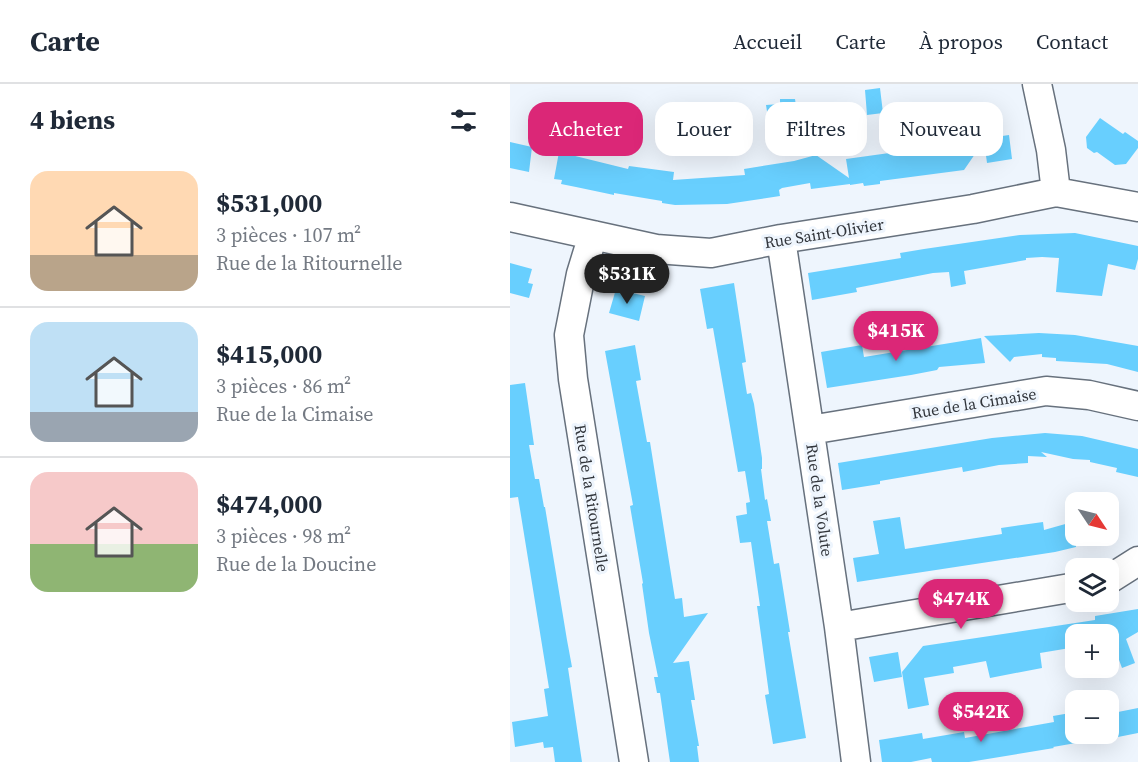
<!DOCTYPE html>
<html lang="fr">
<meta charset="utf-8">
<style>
:root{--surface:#fff;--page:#f6f6f7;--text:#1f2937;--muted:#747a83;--line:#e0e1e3;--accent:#db2777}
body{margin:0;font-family:"Source Serif 4",serif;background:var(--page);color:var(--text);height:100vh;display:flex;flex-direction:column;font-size:22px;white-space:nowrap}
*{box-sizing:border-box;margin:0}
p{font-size:20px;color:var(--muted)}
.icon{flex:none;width:33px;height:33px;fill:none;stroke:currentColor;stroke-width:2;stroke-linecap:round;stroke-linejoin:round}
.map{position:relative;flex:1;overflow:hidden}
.details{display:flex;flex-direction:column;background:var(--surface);width:510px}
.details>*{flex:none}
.top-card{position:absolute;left:18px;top:18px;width:519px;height:54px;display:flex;gap:12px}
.needle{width:39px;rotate:125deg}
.tools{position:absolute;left:555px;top:408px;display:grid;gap:12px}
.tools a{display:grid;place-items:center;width:54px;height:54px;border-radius:12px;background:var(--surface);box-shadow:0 6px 24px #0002;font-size:30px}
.price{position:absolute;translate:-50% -51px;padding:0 14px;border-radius:21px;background:var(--accent);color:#fff;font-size:20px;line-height:39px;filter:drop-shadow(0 2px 3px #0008)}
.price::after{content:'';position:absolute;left:50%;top:36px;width:18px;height:14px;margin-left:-9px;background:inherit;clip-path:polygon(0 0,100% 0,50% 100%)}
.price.active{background:#222;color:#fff}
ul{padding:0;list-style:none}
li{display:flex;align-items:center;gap:18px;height:150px;padding:0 30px}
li+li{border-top:2px solid var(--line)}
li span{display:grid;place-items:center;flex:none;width:168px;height:120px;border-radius:18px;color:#555}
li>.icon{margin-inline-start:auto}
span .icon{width:72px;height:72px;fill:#fffc;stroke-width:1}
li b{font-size:26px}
h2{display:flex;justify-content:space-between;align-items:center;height:72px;padding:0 30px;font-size:26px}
.tag{padding:0 21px;border-radius:18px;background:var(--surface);box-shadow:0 6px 24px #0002;font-size:21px;line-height:54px}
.tag.active{background:var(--accent);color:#fff}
header{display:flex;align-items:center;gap:36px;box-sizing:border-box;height:84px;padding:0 30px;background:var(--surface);border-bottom:2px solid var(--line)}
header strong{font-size:28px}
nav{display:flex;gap:33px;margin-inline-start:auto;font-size:21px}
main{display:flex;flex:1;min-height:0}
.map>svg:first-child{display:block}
.building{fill:#68cffe}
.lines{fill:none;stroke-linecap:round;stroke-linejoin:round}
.minor-casing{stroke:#67717d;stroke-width:31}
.minor{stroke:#fff;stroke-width:28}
.labels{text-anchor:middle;stroke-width:6;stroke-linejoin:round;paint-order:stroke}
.street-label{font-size:16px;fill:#31353b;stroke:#eef5fd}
</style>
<header>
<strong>Carte</strong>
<nav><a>Accueil</a><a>Carte</a><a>À propos</a><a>Contact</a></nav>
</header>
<main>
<section class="details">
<h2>4 biens<svg class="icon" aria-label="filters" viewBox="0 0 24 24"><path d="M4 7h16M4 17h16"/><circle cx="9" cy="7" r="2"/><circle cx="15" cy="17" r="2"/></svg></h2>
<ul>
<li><span style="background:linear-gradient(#ffd9b3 70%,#b9a48a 0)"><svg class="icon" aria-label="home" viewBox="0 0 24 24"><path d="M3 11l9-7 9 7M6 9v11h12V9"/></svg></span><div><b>$531,000</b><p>3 pièces · 107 m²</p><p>Rue de la Ritournelle</p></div></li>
<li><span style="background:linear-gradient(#bfe0f5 75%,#9aa5b1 0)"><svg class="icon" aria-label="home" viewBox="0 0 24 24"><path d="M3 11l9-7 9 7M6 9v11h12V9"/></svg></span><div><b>$415,000</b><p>3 pièces · 86 m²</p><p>Rue de la Cimaise</p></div></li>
<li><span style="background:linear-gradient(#f6c9c9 60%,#8fb573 0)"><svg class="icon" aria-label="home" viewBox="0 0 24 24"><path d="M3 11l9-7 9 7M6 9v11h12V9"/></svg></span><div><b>$474,000</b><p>3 pièces · 98 m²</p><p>Rue de la Doucine</p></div></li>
</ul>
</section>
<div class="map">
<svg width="628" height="678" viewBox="0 0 628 678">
<rect width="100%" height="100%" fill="#eef5fd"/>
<path class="building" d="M 370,4 L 373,29 L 357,31 L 355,6 Z
M 270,15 L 285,15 L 288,35 L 259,40 L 256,21 L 270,20 Z
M 590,34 L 613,50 L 615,48 L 628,57 L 628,64 L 616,80 L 605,81 L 587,68 L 584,69 L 577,64 L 576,53 Z
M 499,51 L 502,75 L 477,79 L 474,57 L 454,86 L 370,97 L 370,100 L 354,102 L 353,99 L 340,101 L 340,100 L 301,105 L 300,99 L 272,104 L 269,106 L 270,112 L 217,120 L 165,121 L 152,119 L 152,117 L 104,109 L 104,111 L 66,103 L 51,100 L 52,96 L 44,95 L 49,68 L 118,85 L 119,82 L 164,88 L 163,96 L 235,91 L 234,85 L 284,77 L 306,71 L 339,94 L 336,75 L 430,62 L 465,54 L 465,56 Z
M 0,58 L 22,63 L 19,88 L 0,84 Z
M 565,149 L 628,162 L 628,175 L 625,186 L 598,180 L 592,212 L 546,208 L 549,174 L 532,173 L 516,174 L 516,176 L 454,187 L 456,200 L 441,203 L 439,188 L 423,189 L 346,204 L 347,208 L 302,216 L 298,189 L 391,174 L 390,169 L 414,165 L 510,151 Z
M 0,179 L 22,185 L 18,199 L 23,200 L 19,214 L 0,209 Z
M 224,199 L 236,278 L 232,279 L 237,310 L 241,309 L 244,320 L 252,374 L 252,385 L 251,385 L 255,416 L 257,415 L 261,437 L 257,437 L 264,480 L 269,479 L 280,548 L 278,548 L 296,654 L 263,660 L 255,611 L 259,610 L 247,522 L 250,522 L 241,458 L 230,459 L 226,432 L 237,430 L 236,419 L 240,418 L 235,387 L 228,388 L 203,244 L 197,245 L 190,205 Z
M 106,205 L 135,212 L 129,237 L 99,229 Z
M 529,249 L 565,251 L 628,262 L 628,288 L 597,280 L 546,277 L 546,274 L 532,273 L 532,270 L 504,273 L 500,278 L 474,252 Z
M 471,254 L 475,279 L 429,283 L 427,286 L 401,291 L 317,304 L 311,268 L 352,261 L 354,273 Z
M 125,261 L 131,296 L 126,297 L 137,358 L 140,358 L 165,515 L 172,514 L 174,533 L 198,529 L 163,579 L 179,577 L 185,616 L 181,616 L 189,662 L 187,662 L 189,678 L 160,678 L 150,609 L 147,609 L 144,593 L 148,593 L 139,549 L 132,500 L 133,499 L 120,422 L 123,421 L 95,267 Z
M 15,299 L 24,361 L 19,361 L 25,395 L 29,395 L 34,423 L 35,423 L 57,556 L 62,583 L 58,584 L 72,678 L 45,678 L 43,663 L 34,664 L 33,658 L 5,663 L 2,638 L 38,632 L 34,605 L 39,604 L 8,413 L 0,414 L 0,301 Z
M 535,349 L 572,352 L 628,365 L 628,393 L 606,388 L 607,384 L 580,378 L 580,376 L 563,375 L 531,368 L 537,373 L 518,372 L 518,379 L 489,381 L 453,388 L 452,383 L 370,397 L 370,400 L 332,406 L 328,379 L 482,354 Z
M 390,433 L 395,465 L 492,450 L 491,444 L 533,438 L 534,446 L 566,437 L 566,463 L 545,468 L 347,498 L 343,474 L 369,470 L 363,437 Z
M 628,525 L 628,548 L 616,555 L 625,579 L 612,584 L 602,557 L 598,558 L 598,550 L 566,550 L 566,563 L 530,569 L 532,584 L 480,594 L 476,577 L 443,583 L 444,589 L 414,594 L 419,621 L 398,625 L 392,588 L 413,562 L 585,536 L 585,532 Z
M 388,568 L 392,593 L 364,598 L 359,573 Z
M 628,624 L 628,649 L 598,655 L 598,630 Z
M 566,628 L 566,659 L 543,663 L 544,664 L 459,678 L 422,678 L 421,674 L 401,678 L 372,678 L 369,656 L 412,649 L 413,655 L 454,648 L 455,654 L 544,638 L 543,632 Z"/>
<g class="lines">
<defs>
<path id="minor" d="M 527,0 L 541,66 L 546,108
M 0,133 L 146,165 L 201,169 L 271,155 L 463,125 L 546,108 L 628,123
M 83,151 L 71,190 L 59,251 L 63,295 L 124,678
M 271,155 L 329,543 L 346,678
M 300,346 L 536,307 L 579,311 L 628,322
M 598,496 L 628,477
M 329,543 L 566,503"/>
</defs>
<use href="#minor" class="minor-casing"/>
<use href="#minor" class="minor"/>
</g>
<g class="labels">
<g class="street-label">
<text transform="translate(314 149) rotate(-9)" y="6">Rue Saint-Olivier</text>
<text transform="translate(464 319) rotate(-9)" y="6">Rue de la Cimaise</text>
<text transform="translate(82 414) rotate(81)" y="6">Rue de la Ritournelle</text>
<text transform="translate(310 416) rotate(82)" y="6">Rue de la Volute</text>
</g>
</g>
</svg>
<div class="tools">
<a><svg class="needle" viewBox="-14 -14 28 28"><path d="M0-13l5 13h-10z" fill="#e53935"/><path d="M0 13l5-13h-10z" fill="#747a83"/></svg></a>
<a><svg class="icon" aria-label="layers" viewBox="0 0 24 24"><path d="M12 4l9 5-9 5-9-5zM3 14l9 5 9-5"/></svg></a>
<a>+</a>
<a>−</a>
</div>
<b class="price active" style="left:117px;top:221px">$531K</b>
<b class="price" style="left:386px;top:278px">$415K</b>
<b class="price" style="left:451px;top:546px">$474K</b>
<b class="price" style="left:471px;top:659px">$542K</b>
<div class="top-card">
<a class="tag active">Acheter</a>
<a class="tag">Louer</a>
<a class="tag">Filtres</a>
<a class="tag">Nouveau</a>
</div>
</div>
</main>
